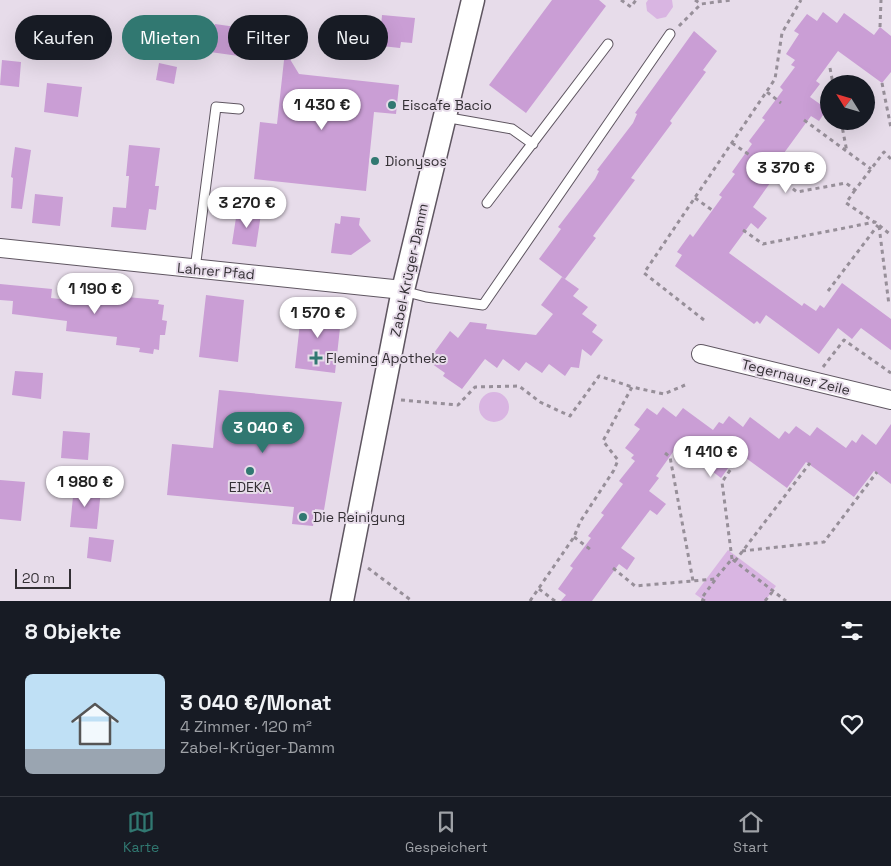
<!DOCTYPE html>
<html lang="de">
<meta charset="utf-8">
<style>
:root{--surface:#171b24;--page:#20242c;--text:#f1f3f6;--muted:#9ea1a6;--line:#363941;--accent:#317871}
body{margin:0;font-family:"Space Grotesk",sans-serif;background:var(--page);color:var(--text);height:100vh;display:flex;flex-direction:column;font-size:19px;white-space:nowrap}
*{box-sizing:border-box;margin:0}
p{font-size:16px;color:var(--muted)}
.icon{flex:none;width:28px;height:28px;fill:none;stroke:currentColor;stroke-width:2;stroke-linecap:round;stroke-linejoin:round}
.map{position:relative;height:601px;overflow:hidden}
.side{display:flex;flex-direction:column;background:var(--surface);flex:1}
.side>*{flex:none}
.guide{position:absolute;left:15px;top:15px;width:500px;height:45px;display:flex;gap:10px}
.needle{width:32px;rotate:307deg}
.fabs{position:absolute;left:820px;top:75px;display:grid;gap:10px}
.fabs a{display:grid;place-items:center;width:55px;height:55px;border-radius:50%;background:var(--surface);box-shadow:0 5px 20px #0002;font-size:25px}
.scale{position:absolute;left:15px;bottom:12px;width:56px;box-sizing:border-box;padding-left:5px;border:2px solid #343035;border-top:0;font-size:14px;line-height:18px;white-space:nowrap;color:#343035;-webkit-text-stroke:4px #e7dcea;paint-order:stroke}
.price{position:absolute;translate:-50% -42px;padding:0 11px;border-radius:18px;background:#fff;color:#222;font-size:16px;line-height:32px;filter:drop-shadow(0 1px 2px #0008)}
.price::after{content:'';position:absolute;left:50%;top:30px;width:15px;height:11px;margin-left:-8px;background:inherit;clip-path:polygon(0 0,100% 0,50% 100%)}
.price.current{background:var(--accent);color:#fff}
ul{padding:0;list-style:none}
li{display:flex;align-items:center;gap:15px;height:125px;padding:0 25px}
li span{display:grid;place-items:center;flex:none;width:140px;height:100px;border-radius:8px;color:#555}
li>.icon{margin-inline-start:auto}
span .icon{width:60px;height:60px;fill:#fffc;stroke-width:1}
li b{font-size:21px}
h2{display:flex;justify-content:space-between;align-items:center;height:60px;padding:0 25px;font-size:21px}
.tag{padding:0 18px;border-radius:22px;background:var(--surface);box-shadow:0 5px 20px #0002;font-size:18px;line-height:45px}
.tag.current{background:var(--accent);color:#fff}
.tab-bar{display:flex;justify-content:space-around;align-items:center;height:70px;border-top:1px solid var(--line);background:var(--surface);font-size:14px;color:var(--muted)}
.tab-bar a{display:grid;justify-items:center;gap:2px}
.tab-bar .current{color:var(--accent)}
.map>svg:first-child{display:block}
.green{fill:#d9b5e2}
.building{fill:#ca9ed5}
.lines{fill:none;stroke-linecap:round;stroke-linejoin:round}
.service-casing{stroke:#5f5661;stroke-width:11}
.minor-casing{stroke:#5f5661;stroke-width:20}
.tertiary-casing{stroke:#5f5661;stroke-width:25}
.path{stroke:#978f99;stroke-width:3;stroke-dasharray:4 4;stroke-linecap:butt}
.service{stroke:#fff;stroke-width:9}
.minor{stroke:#fff;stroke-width:18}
.tertiary{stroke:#fff;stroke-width:22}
.poi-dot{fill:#317871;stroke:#e7dcea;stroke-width:2}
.labels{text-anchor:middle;stroke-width:4;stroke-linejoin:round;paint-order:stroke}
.poi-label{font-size:14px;fill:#343035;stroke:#e7dcea;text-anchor:start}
.street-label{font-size:14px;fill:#343035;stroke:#e7dcea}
</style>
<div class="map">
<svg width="891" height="601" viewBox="0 0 891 601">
<rect width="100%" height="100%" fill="#e7dcea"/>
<path class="green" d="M 648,0 L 672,0 L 673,7 L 666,17 L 657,19 L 647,11 L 646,3 Z
M479 407a15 15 0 1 1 30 0a15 15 0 1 1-30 0Z
M 728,550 L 776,586 L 765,601 L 705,601 L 695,594 Z"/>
<path class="building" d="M 552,0 L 599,0 L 606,6 L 526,113 L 489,85 Z
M 823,12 L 837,23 L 844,13 L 874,35 L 880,27 L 891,36 L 891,72 L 882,83 L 838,51 L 816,81 L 820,84 L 810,97 L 827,109 L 819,121 L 811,116 L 784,153 L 797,163 L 789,175 L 780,169 L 753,207 L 767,218 L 758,229 L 751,223 L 729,253 L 802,306 L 804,303 L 816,311 L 820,305 L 824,308 L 842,283 L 891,319 L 891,350 L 861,328 L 852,339 L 838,328 L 819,354 L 766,315 L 760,324 L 757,321 L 754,324 L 675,266 L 682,255 L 677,252 L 690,234 L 693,237 L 722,197 L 719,195 L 735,174 L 732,172 L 752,144 L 749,141 L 765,120 L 762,118 L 783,90 L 780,87 L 795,67 L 791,65 L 795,60 L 786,54 L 799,34 L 794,31 L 807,14 L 817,21 Z
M 382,15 L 415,18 L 412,43 L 401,42 L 400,48 L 382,46 L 383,41 L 380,40 Z
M 215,24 L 243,28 L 239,56 L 210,52 Z
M 694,31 L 717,51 L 703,70 L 706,72 L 670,121 L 672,123 L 631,178 L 635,180 L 593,236 L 596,238 L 565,279 L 539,259 L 556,236 L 561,229 L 558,227 L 595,179 L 599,171 L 597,170 L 633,123 L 637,114 L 635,113 Z
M 285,51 L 299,74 L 399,85 L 396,114 L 374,112 L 366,191 L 254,179 L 260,122 L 277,124 Z
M 2,60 L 21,62 L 19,87 L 0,85 Z
M 159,63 L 177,67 L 174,84 L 156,80 Z
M 47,83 L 82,87 L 78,117 L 44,112 Z
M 129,145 L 160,148 L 155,186 L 159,186 L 156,210 L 149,209 L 146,230 L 111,227 L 113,207 L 126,208 L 129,176 L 126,176 Z
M 15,147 L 31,150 L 22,209 L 11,208 L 13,178 L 11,177 Z
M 35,194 L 63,197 L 60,226 L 32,223 Z
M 237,211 L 261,214 L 256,247 L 232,244 Z
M 341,216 L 360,218 L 359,225 L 371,241 L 351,255 L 331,253 L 335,223 L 340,224 Z
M 562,277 L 579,289 L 573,296 L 588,307 L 582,314 L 597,325 L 592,332 L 603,340 L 591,356 L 582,349 L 579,368 L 571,367 L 565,376 L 549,364 L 542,373 L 526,362 L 519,371 L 503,359 L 497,368 L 485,359 L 462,389 L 443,376 L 445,373 L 428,361 L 450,331 L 458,338 L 470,322 L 487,324 L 486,329 L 536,335 L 553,314 L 541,305 Z
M 0,284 L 52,289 L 51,298 L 79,301 L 79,297 L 120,301 L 126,301 L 127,297 L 159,300 L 158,304 L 164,305 L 162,320 L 167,321 L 165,335 L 160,335 L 159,350 L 154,349 L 153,354 L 139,352 L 140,348 L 116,345 L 117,337 L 66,331 L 67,321 L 12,314 L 13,301 L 0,300 Z
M 206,295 L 244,300 L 238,362 L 199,357 Z
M 302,305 L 342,310 L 335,373 L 295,368 Z
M 15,371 L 43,373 L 41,399 L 12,395 Z
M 219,390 L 342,402 L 324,510 L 315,509 L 313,526 L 292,524 L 294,507 L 167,495 L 172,444 L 213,448 Z
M 663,407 L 676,417 L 683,408 L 713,430 L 719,422 L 723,424 L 729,416 L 743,427 L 750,417 L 779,439 L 785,431 L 789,434 L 796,426 L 810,436 L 817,427 L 846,448 L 852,440 L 856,443 L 862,434 L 876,445 L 891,424 L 891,484 L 874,471 L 854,497 L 806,462 L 787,488 L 739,453 L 721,478 L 678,445 L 656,476 L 659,478 L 649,491 L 666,504 L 657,515 L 650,510 L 621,548 L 635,558 L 627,570 L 619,564 L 592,601 L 561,601 L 566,595 L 558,589 L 573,568 L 570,566 L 591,538 L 588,536 L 604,515 L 601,513 L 623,484 L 619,481 L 635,461 L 631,458 L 634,455 L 625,448 L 640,429 L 634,425 L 647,408 L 657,415 Z
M 63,431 L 90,433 L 88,460 L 61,458 Z
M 0,480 L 25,482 L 21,521 L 0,519 Z
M 74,487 L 101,490 L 97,529 L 70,527 Z
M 89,537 L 114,540 L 111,562 L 87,558 Z"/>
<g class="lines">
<defs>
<path id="service" d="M 444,117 L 512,129 L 533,144
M 487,203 L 608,44
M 195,269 L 216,107 L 239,109
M 403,291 L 426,297 L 483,305 L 670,34"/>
<path id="minor" d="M 0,248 L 403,290
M 701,354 L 891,400"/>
<path id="tertiary" d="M 342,601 L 403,290 L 473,0"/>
</defs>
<use href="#service" class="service-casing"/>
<use href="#minor" class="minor-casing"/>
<use href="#tertiary" class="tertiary-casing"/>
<path class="path" d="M 621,0 L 631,7 L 636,0
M 695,0 L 701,4
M 679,26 L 701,4 L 732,0
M 880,27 L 881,0
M 830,68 L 833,84
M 882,83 L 891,128
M 767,92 L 781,103
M 804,120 L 871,169
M 841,121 L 847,152
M 732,143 L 751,156
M 774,174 L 797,192 L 846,183 L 855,190 L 884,152 L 891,159
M 855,190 L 846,203 L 874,222
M 695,198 L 712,210
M 879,226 L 889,305
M 743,230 L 763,244 L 875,222 L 891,235
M 828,291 L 878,225
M 704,320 L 644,273 L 775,79 L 782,33 L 801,0
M 823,367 L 844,340 L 891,373
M 401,400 L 458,405 L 475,387 L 519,386 L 540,402 L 570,416 L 599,376 L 632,387
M 665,453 L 670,457 L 693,581
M 574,537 L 591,550
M 742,551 L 824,542 L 877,472
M 732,559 L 722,482 L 742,453
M 735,561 L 810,463
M 368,568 L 412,601
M 613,568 L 635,586 L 715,579 L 732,559 L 786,601
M 539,589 L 555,601
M 530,601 L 574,537 L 580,522 L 614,470 L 618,460 L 603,441 L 632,387 L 664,394 L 685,385
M 705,601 L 701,599 L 715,580
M 765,601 L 773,591"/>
<use href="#service" class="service"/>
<use href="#minor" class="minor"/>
<use href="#tertiary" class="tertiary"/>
</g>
<g class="poi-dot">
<circle cx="392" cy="105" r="5"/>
<circle cx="375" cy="161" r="5"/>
<path d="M313.5 350.5h5v5h5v5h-5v5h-5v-5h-5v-5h5z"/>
<circle cx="250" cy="471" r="5"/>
<circle cx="303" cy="517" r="5"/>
</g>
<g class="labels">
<g class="poi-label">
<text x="402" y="110">Eiscafe Bacio</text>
<text x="385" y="166">Dionysos</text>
<text x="326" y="363">Fleming Apotheke</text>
<text x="250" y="492" text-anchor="middle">EDEKA</text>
<text x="313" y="522">Die Reinigung</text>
</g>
<g class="street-label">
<text transform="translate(409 270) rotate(-78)" y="5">Zabel-Krüger-Damm</text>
<text transform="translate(216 271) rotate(5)" y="5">Lahrer Pfad</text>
<text transform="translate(796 377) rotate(14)" y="5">Tegernauer Zeile</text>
</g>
</g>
</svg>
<div class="fabs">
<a><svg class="needle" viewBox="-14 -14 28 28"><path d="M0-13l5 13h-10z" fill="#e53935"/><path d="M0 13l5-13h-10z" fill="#9ea1a6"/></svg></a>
</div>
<div class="scale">20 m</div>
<b class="price" style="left:322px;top:131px">1 430 €</b>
<b class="price" style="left:786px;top:194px">3 370 €</b>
<b class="price" style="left:247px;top:229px">3 270 €</b>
<b class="price" style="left:95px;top:315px">1 190 €</b>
<b class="price" style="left:318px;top:339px">1 570 €</b>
<b class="price current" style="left:263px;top:454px">3 040 €</b>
<b class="price" style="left:711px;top:478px">1 410 €</b>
<b class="price" style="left:85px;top:508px">1 980 €</b>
<div class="guide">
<a class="tag">Kaufen</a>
<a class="tag current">Mieten</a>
<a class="tag">Filter</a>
<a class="tag">Neu</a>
</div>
</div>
<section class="side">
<h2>8 Objekte<svg class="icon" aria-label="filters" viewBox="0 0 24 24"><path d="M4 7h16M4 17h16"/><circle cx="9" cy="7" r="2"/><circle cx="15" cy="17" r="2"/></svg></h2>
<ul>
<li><span style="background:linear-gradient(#bfe0f5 75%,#9aa5b1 0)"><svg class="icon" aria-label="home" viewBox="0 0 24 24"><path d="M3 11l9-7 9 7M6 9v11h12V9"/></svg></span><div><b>3 040 €/Monat</b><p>4 Zimmer · 120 m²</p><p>Zabel-Krüger-Damm</p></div><svg class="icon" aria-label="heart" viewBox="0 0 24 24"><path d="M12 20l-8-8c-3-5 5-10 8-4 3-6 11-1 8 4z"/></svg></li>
</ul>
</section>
<nav class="tab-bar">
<a class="current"><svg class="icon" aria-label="map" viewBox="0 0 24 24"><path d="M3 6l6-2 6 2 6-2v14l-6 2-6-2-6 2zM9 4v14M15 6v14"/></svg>Karte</a>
<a><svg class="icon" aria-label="saved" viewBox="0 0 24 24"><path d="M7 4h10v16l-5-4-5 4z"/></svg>Gespeichert</a>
<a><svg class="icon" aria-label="home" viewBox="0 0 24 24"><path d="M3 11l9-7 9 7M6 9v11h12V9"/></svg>Start</a>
</nav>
